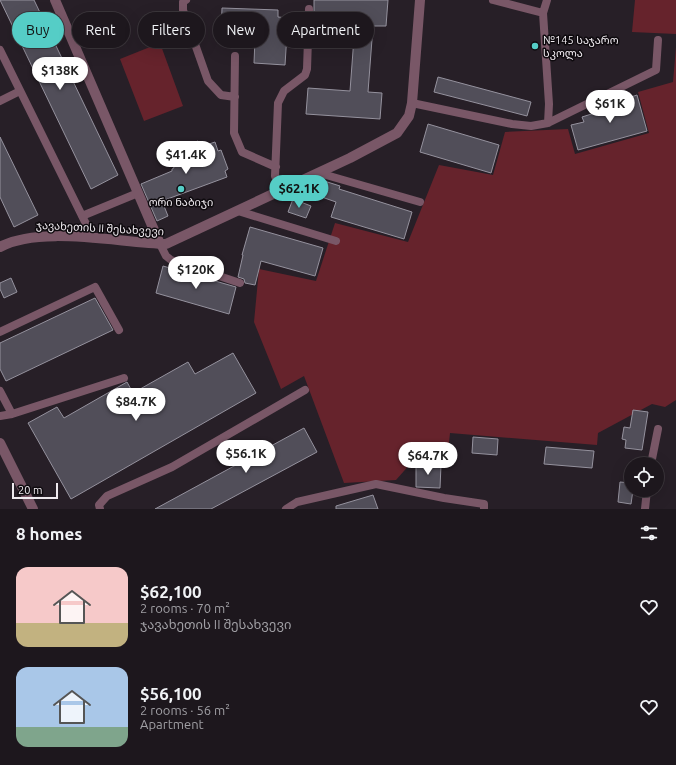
<!DOCTYPE html>
<meta charset="utf-8">
<style>
:root{--surface:#1d171d;--page:#252026;--text:#f1f3f6;--muted:#a09fa4;--line:#3b363b;--accent:#55cdc6}
body{margin:0;font-family:Ubuntu,"Noto Sans Georgian",sans-serif;background:var(--page);color:var(--text);height:100vh;display:flex;flex-direction:column;font-size:15px;white-space:nowrap}
*{box-sizing:border-box;margin:0}
p{font-size:13px;color:var(--muted)}
.icon{flex:none;width:22px;height:22px;fill:none;stroke:currentColor;stroke-width:2;stroke-linecap:round;stroke-linejoin:round}
.map{position:relative;height:509px;overflow:hidden}
.drawer{display:flex;flex-direction:column;background:var(--surface);flex:1}
.drawer>*{flex:none}
.banner{position:absolute;left:12px;top:12px;width:400px;height:36px;display:flex;gap:8px}
.fabs{position:absolute;left:624px;top:457px;display:grid;gap:8px}
.fabs a{display:grid;place-items:center;width:40px;height:40px;border-radius:50%;background:var(--surface);box-shadow:0 4px 16px #0002,0 0 0 1px var(--line);font-size:20px}
.scale{position:absolute;left:12px;bottom:10px;width:46px;box-sizing:border-box;padding-left:4px;border:2px solid #efeaef;border-top:0;font-size:11px;line-height:14px;white-space:nowrap;color:#efeaef;-webkit-text-stroke:3px #0e0a0e;paint-order:stroke}
.price{position:absolute;translate:-50% -34px;padding:0 9px;border-radius:14px;background:#fff;color:#222;font-size:13px;line-height:26px;filter:drop-shadow(0 1px 2px #0008)}
.price::after{content:'';position:absolute;left:50%;top:24px;width:12px;height:9px;margin-left:-6px;background:inherit;clip-path:polygon(0 0,100% 0,50% 100%)}
.price.on{background:var(--accent);color:#111}
ul{padding:0;list-style:none}
li{display:flex;align-items:center;gap:12px;height:100px;padding:0 16px}
li span{display:grid;place-items:center;flex:none;width:112px;height:80px;border-radius:12px;color:#555}
li>.icon{margin-inline-start:auto}
span .icon{width:48px;height:48px;fill:#fffc;stroke-width:1}
li b{font-size:17px}
h2{display:flex;justify-content:space-between;align-items:center;height:48px;padding:0 16px;font-size:17px}
.pill{padding:0 14px;border-radius:18px;background:var(--surface);box-shadow:0 4px 16px #0002,0 0 0 1px var(--line);font-size:14px;line-height:36px}
.pill.on{background:var(--accent);color:#111}
.map>svg:first-child{display:block}
.green{fill:#66232c}
.building{fill:#514e59;stroke:#95929e}
.lines{fill:none;stroke-linecap:round;stroke-linejoin:round}
.service{stroke:#795767;stroke-width:8}
.minor{stroke:#795767;stroke-width:10}
.tertiary{stroke:#795767;stroke-width:10}
.poi-dot{fill:#55cdc6;stroke:#0e0a0e;stroke-width:1.5}
.labels{text-anchor:middle;stroke-width:3;stroke-linejoin:round;paint-order:stroke}
.poi-label{font-size:11px;fill:#efeaef;stroke:#0e0a0e;text-anchor:start}
.street-label{font-size:11px;fill:#efeaef;stroke:#0e0a0e}
</style>
<div class="map">
<svg width="676" height="509" viewBox="0 0 676 509">
<rect width="100%" height="100%" fill="#271f27"/>
<path class="green" d="M 635,0 L 676,0 L 676,34 L 632,32 Z
M 160,43 L 183,106 L 144,121 L 120,59 Z
M 676,47 L 676,400 L 665,407 L 652,404 L 598,433 L 597,445 L 450,433 L 448,452 L 419,454 L 396,480 L 344,483 L 304,376 L 281,389 L 254,322 L 259,269 L 316,281 L 335,223 L 408,242 L 439,165 L 493,175 L 505,132 L 568,129 L 575,154 L 649,133 L 638,92 L 673,82 Z"/>
<path class="building" d="M 0,0 L 34,0 L 118,175 L 91,189 Z
M 314,0 L 388,0 L 386,26 L 373,26 L 368,92 L 382,93 L 380,119 L 306,114 L 308,88 L 350,91 L 355,24 L 314,21 Z
M 222,8 L 278,10 L 278,17 L 288,18 L 285,65 L 254,63 L 255,39 L 221,37 Z
M 438,77 L 531,102 L 527,116 L 434,92 Z
M 637,95 L 647,131 L 578,150 L 571,125 L 584,122 L 582,117 L 623,104 L 622,100 Z
M 428,124 L 499,145 L 491,173 L 420,152 Z
M 0,137 L 38,215 L 14,227 L 0,197 Z
M 198,141 L 200,147 L 215,142 L 218,151 L 221,150 L 228,169 L 225,171 L 227,177 L 162,201 L 168,216 L 157,221 L 141,184 L 172,171 L 172,169 L 174,168 L 171,158 L 185,153 L 183,147 Z
M 321,180 L 340,186 L 339,189 L 412,212 L 404,239 L 331,217 L 336,202 L 316,195 Z
M 293,199 L 311,206 L 306,218 L 288,212 Z
M 250,227 L 323,248 L 315,276 L 261,261 L 255,285 L 245,283 L 244,279 L 238,277 L 243,255 L 242,255 Z
M 163,266 L 236,287 L 229,314 L 156,293 Z
M 11,278 L 17,292 L 4,298 L 0,289 L 0,283 Z
M 95,298 L 113,330 L 6,381 L 0,369 L 0,343 Z
M 233,353 L 256,393 L 71,499 L 28,423 L 57,407 L 64,418 L 127,382 L 133,393 L 188,362 L 195,374 Z
M 633,410 L 648,412 L 642,450 L 625,448 L 626,440 L 622,439 L 624,427 L 630,428 Z
M 304,428 L 317,452 L 211,509 L 155,509 Z
M 473,437 L 498,439 L 497,455 L 472,453 Z
M 546,447 L 594,451 L 592,468 L 544,464 Z
M 416,465 L 441,465 L 440,488 L 416,487 Z
M 620,482 L 631,483 L 631,490 L 633,490 L 631,504 L 618,502 Z
M 373,495 L 378,509 L 336,509 L 336,506 Z"/>
<g class="lines">
<path class="service" d="M 186,0 L 183,2 L 183,10 L 208,81 L 221,95 L 235,97
M 493,0 L 543,13
M 547,0 L 543,13 L 549,104 L 548,123
M 0,50 L 93,238
M 235,56 L 234,133 L 242,152 L 276,167
M 0,101 L 20,91
M 412,103 L 512,124 L 531,126 L 548,123 L 656,70 L 658,40
M 319,173 L 420,202
M 281,191 L 275,176 L 278,103 L 284,91 L 305,75 L 307,69 L 309,9
M 238,211 L 336,241
M 82,216 L 138,193
M 160,244 L 166,256 L 171,260 L 240,283
M 0,332 L 95,287 L 119,330
M 0,391 L 12,414
M 0,416 L 12,414 L 124,378
M 651,464 L 658,429
M 100,509 L 99,505 L 107,496 L 172,467 L 305,390
M 286,509 L 297,502 L 376,484 L 444,498 L 484,504 L 484,509
M 645,509 L 647,490"/>
<path class="minor" d="M 55,0 L 160,244
M 0,247 C 40,225 120,243 166,244 L 350,158 L 397,133 L 409,116 L 412,103 L 420,0"/>
<path class="tertiary" d="M 0,443 L 33,509"/>
</g>
<g class="poi-dot">
<circle cx="535" cy="46" r="4"/>
<circle cx="181" cy="189" r="4"/>
</g>
<g class="labels">
<g class="poi-label">
<text x="543" y="44">№145 საჯარო<tspan x="543" dy="13">სკოლა</tspan></text>
<text x="181" y="206" text-anchor="middle">ორი ნაბიჯი</text>
</g>
<g class="street-label">
<text transform="translate(100 228) rotate(3)" y="4">ჯავახეთის II შესახვევი</text>
</g>
</g>
</svg>
<div class="fabs">
<a><svg class="icon" aria-label="locate" viewBox="0 0 24 24"><circle cx="12" cy="12" r="6"/><path d="M12 2v4M12 18v4M2 12h4M18 12h4"/></svg></a>
</div>
<div class="scale">20 m</div>
<b class="price" style="left:60px;top:91px">$138K</b>
<b class="price" style="left:610px;top:124px">$61K</b>
<b class="price" style="left:186px;top:175px">$41.4K</b>
<b class="price on" style="left:299px;top:209px">$62.1K</b>
<b class="price" style="left:196px;top:290px">$120K</b>
<b class="price" style="left:136px;top:422px">$84.7K</b>
<b class="price" style="left:246px;top:474px">$56.1K</b>
<b class="price" style="left:428px;top:476px">$64.7K</b>
<div class="banner">
<a class="pill on">Buy</a>
<a class="pill">Rent</a>
<a class="pill">Filters</a>
<a class="pill">New</a>
<a class="pill">Apartment</a>
</div>
</div>
<section class="drawer">
<h2>8 homes<svg class="icon" aria-label="filters" viewBox="0 0 24 24"><path d="M4 7h16M4 17h16"/><circle cx="9" cy="7" r="2"/><circle cx="15" cy="17" r="2"/></svg></h2>
<ul>
<li><span style="background:linear-gradient(#f6c9c9 70%,#c2b280 0)"><svg class="icon" aria-label="home" viewBox="0 0 24 24"><path d="M3 11l9-7 9 7M6 9v11h12V9"/></svg></span><div><b>$62,100</b><p>2 rooms · 70 m²</p><p>ჯავახეთის II შესახვევი</p></div><svg class="icon" aria-label="heart" viewBox="0 0 24 24"><path d="M12 20l-8-8c-3-5 5-10 8-4 3-6 11-1 8 4z"/></svg></li>
<li><span style="background:linear-gradient(#a9c7e8 75%,#7fa58c 0)"><svg class="icon" aria-label="home" viewBox="0 0 24 24"><path d="M3 11l9-7 9 7M6 9v11h12V9"/></svg></span><div><b>$56,100</b><p>2 rooms · 56 m²</p><p>Apartment</p></div><svg class="icon" aria-label="heart" viewBox="0 0 24 24"><path d="M12 20l-8-8c-3-5 5-10 8-4 3-6 11-1 8 4z"/></svg></li>
</ul>
</section>
